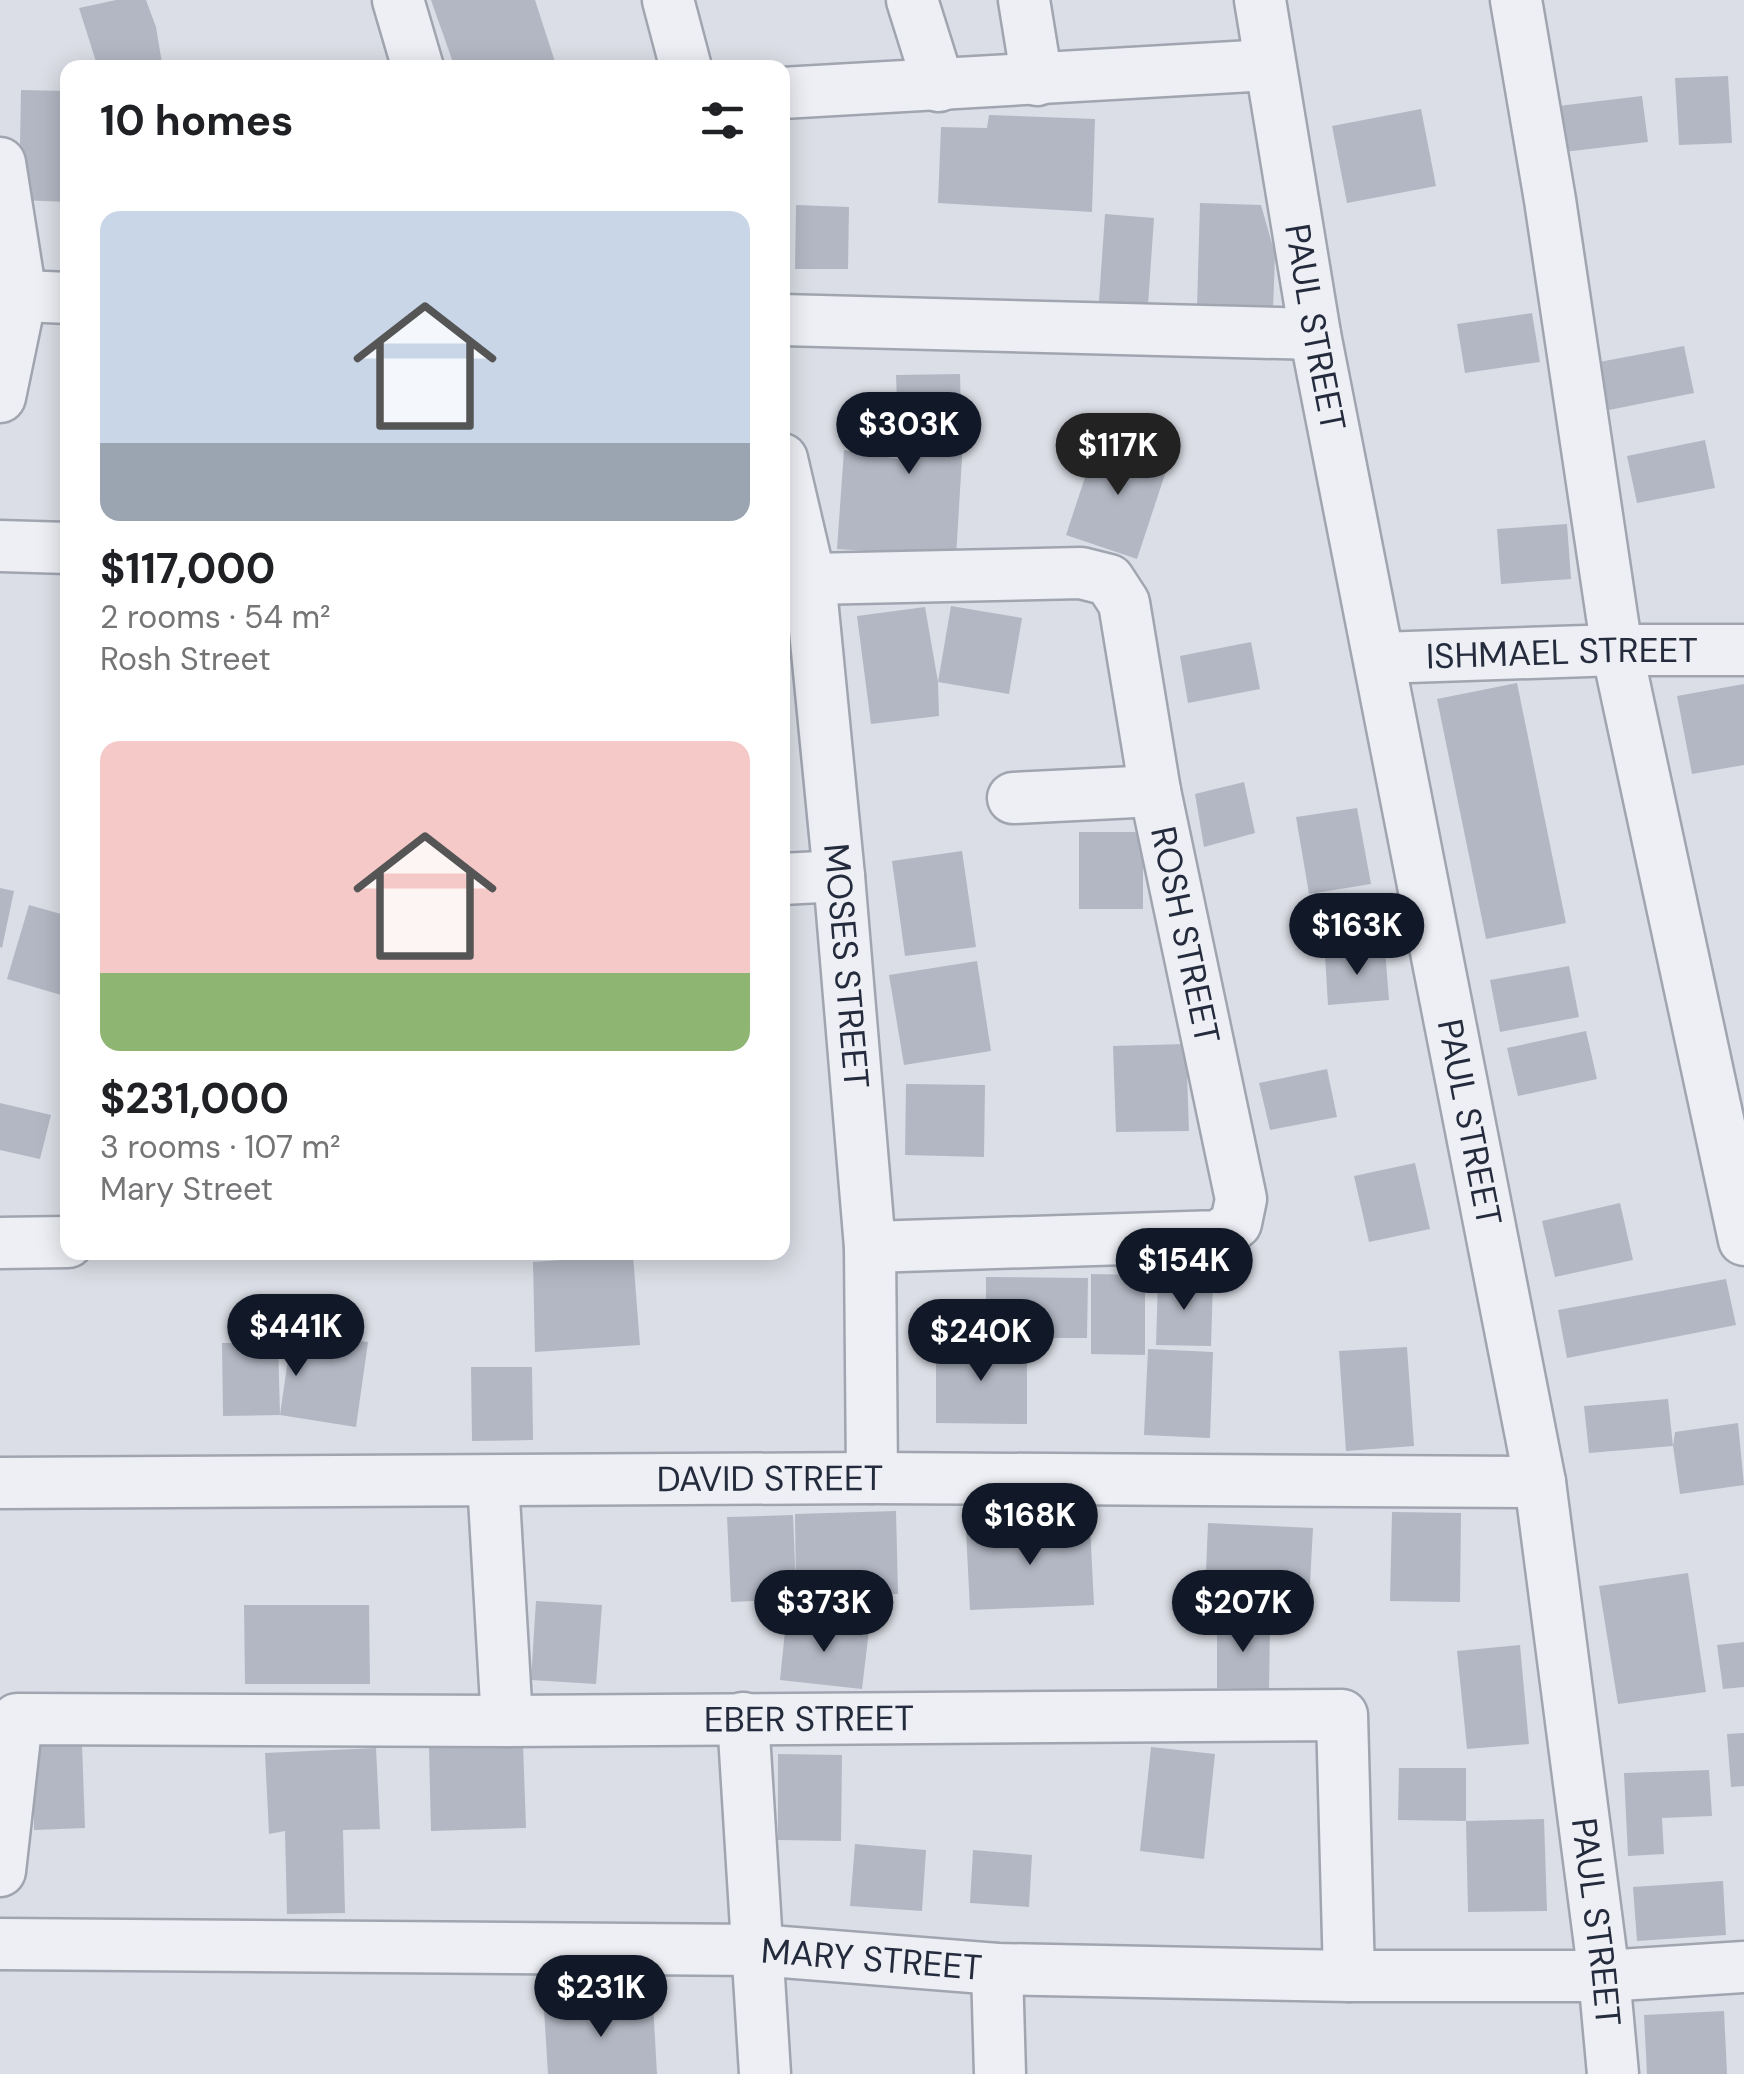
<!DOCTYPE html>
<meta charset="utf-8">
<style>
:root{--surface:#fff;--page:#f2f2f2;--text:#202124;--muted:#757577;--accent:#111827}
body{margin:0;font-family:"DM Sans",sans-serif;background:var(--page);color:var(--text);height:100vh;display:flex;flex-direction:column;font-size:38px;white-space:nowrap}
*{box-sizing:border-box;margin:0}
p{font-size:32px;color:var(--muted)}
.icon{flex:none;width:55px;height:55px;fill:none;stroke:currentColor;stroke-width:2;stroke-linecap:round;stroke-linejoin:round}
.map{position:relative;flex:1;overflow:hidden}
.drawer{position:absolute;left:60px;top:60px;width:730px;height:1200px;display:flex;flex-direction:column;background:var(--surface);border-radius:20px;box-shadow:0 5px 25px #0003}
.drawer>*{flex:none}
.price{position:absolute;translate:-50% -85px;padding:0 22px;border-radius:35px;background:var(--accent);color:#fff;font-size:32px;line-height:65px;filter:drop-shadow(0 2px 5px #0008)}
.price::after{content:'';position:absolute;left:50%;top:60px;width:30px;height:22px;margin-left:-15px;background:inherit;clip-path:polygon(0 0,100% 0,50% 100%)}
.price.current{background:#222;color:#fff}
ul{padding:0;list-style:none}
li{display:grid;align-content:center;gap:20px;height:530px;padding:0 40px}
li span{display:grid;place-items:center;height:310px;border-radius:20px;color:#555}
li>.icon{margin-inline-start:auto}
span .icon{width:180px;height:180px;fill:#fffc;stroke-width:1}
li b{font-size:42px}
h2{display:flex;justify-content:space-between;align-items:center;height:120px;padding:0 40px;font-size:42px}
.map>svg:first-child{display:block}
.building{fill:#b2b7c3}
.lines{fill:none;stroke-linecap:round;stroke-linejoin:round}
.minor-casing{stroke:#a0a5b0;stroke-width:55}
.minor{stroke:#edeff4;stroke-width:50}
.labels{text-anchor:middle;stroke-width:8;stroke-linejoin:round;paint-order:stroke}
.street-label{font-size:35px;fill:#242b3d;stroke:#eaedf4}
</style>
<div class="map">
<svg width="1744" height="2074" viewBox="0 0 1744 2074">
<rect width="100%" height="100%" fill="#dbdee6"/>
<path class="building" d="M 116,0 L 146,0 L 156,27 L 162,63 L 140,68 L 98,68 L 79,8 Z
M 431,0 L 535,0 L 557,68 L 455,68 Z
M 1728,76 L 1732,143 L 1679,145 L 1675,78 Z
M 21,90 L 68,91 L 68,202 L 19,200 Z
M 1642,96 L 1648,142 L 1564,152 L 1558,106 Z
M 1421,109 L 1436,186 L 1347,203 L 1332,126 Z
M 989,115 L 1095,119 L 1092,212 L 938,203 L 941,127 L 987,128 Z
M 1200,203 L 1261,205 L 1275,254 L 1273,311 L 1197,308 Z
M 796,205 L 849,207 L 848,269 L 795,269 Z
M 1105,214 L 1154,218 L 1148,305 L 1099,301 Z
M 1532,313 L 1540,362 L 1465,373 L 1457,324 Z
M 1684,346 L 1694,393 L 1604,411 L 1594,363 Z
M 960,374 L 962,458 L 956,557 L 837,549 L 844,450 L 899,459 L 896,375 Z
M 1098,438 L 1169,462 L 1137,559 L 1066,535 Z
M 1705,440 L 1715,488 L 1637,503 L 1627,456 Z
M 1567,524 L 1571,579 L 1501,584 L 1497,529 Z
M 951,606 L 1022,618 L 1009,694 L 938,682 Z
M 925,607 L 938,682 L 939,716 L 871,724 L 857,616 Z
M 1251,642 L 1260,689 L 1188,703 L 1180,656 Z
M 1517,683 L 1566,923 L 1486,939 L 1437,699 Z
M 1744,684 L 1744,765 L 1692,774 L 1677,696 Z
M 1244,782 L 1255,833 L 1204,847 L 1195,794 Z
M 1357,808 L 1371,884 L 1309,894 L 1296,817 Z
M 1079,832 L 1143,832 L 1143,909 L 1079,909 Z
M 962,851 L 976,947 L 905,956 L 892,861 Z
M 0,888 L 14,891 L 2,948 L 0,947 Z
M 29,905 L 68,916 L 68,997 L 7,979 Z
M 1385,950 L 1389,1000 L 1328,1005 L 1325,955 Z
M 977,961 L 991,1051 L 904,1065 L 889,975 Z
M 1569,966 L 1579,1017 L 1500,1032 L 1490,980 Z
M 1586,1031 L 1597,1079 L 1518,1096 L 1507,1048 Z
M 1186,1044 L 1189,1131 L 1116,1132 L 1113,1046 Z
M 1327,1069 L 1337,1117 L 1270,1130 L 1259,1083 Z
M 906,1084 L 985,1085 L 984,1157 L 905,1155 Z
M 0,1103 L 51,1115 L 40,1159 L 0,1150 Z
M 1415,1163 L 1430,1229 L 1369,1242 L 1354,1176 Z
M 1620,1203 L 1633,1260 L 1555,1277 L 1542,1221 Z
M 633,1255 L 640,1345 L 535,1352 L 533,1262 Z
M 1091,1274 L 1145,1275 L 1145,1355 L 1091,1354 Z
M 986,1277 L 1088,1278 L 1087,1338 L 986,1338 Z
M 1158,1279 L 1213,1281 L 1211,1346 L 1156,1345 Z
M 1726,1279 L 1736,1325 L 1567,1358 L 1558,1310 Z
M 292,1331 L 368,1342 L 356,1427 L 280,1415 L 223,1416 L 222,1343 L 278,1342 L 280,1415 Z
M 936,1344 L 1027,1345 L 1027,1424 L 936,1423 Z
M 1407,1347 L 1414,1446 L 1346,1451 L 1339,1351 Z
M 1148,1349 L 1213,1352 L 1210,1438 L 1144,1435 Z
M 471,1367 L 532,1367 L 533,1440 L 472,1441 Z
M 1668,1399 L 1673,1446 L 1675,1432 L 1738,1423 L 1744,1485 L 1680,1494 L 1673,1446 L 1589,1453 L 1584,1406 Z
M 896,1511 L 898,1594 L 731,1602 L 727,1517 L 793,1515 L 796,1590 L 795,1514 Z
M 1392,1512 L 1461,1513 L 1460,1602 L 1390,1601 Z
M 1208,1523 L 1313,1528 L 1309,1602 L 1205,1596 Z
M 1090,1525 L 1094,1605 L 970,1610 L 966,1530 Z
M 1688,1573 L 1706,1692 L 1618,1704 L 1599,1586 Z
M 536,1601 L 602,1605 L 596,1684 L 531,1680 Z
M 244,1605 L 369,1605 L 370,1684 L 245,1684 Z
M 786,1621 L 869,1630 L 862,1689 L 780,1680 Z
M 1217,1621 L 1270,1622 L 1269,1689 L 1217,1688 Z
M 1744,1642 L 1744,1687 L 1723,1689 L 1717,1645 Z
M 1520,1645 L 1529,1744 L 1467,1749 L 1457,1651 Z
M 1744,1733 L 1744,1786 L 1731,1787 L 1727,1734 Z
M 82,1744 L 85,1828 L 34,1830 L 32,1745 Z
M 523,1744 L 526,1828 L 431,1831 L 429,1747 Z
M 1151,1747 L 1215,1754 L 1204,1859 L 1140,1851 Z
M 376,1748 L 380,1829 L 343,1830 L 345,1913 L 287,1914 L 285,1831 L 269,1834 L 265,1753 Z
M 778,1754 L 842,1755 L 841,1841 L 778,1840 Z
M 1399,1768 L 1466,1768 L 1466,1821 L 1398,1820 Z
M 1709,1770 L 1712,1816 L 1662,1818 L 1664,1854 L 1628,1856 L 1624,1773 Z
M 1544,1819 L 1547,1911 L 1468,1912 L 1466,1821 Z
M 855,1844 L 926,1850 L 922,1911 L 850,1906 Z
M 973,1850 L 1032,1855 L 1029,1907 L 970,1903 Z
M 1723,1881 L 1726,1935 L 1637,1941 L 1633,1887 Z
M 653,2003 L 657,2074 L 548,2074 L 544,2009 Z
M 1724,2011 L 1727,2074 L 1647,2074 L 1644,2015 Z"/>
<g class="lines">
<defs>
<g id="minor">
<path d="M 398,0 L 418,68"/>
<path d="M 668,0 L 686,68"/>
<path d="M 912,0 L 939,86"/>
<path d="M 1024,0 L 1037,80"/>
<path id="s1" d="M 1260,0 L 1315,334 L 1540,1482 L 1604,1976 L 1613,2074"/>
<path d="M 1516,0 L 1550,200 L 1617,650 L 1744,1240"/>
<path d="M 782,93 L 1269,65"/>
<path d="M 0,163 L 21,296 L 0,397"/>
<path d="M 0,295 L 68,298"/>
<path d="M 782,320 L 1315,334"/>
<path id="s2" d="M 782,459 L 810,579 L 839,876 L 870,1247 L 872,1478"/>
<path d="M 0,546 L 68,548"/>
<path id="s3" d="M 810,579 L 1081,573 L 1109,580 L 1124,603 L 1155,791 L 1241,1199 L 1236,1223 L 1219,1236 L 870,1247"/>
<path id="s4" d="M 1380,658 L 1617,650 L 1744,650"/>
<path d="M 1013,798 L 1155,791"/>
<path d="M 782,879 L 839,876"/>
<path d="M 0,1243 L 68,1242"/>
<path d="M 493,1481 L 507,1721"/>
<path id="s5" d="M 0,1483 L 872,1478 L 1540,1482"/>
<path d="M 743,1718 L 765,2074"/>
<path id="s6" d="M 0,1871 L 17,1719 L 507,1721 L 1342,1715 L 1349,1976"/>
<path id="s7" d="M 0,1944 L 758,1950 L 997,1969 L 1349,1976 L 1604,1976 L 1744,1967"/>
<path d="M 997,1969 L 1000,2074"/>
</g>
</defs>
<use href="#minor" class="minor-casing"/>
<use href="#minor" class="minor"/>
</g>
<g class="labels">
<g class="street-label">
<text dy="12" stroke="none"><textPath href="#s1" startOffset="332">PAUL STREET</textPath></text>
<text dy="12" stroke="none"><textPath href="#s4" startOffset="182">ISHMAEL STREET</textPath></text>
<text dy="12" stroke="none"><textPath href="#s3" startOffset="665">ROSH STREET</textPath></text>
<text dy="12" stroke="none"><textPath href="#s2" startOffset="512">MOSES STREET</textPath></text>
<text dy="12" stroke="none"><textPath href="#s1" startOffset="1142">PAUL STREET</textPath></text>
<text dy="12" stroke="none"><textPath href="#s5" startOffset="770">DAVID STREET</textPath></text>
<text dy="12" stroke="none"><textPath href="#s6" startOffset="945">EBER STREET</textPath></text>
<text dy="12" stroke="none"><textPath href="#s1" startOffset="1952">PAUL STREET</textPath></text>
<text dy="12" stroke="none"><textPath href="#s7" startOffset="872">MARY STREET</textPath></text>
</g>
</g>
</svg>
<b class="price" style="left:909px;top:477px">$303K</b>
<b class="price current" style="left:1118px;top:498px">$117K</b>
<b class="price" style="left:1357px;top:978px">$163K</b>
<b class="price" style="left:1184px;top:1313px">$154K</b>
<b class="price" style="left:296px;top:1379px">$441K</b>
<b class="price" style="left:981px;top:1384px">$240K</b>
<b class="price" style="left:1030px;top:1568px">$168K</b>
<b class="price" style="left:824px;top:1655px">$373K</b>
<b class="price" style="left:1243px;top:1655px">$207K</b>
<b class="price" style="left:601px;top:2040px">$231K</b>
<section class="drawer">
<h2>10 homes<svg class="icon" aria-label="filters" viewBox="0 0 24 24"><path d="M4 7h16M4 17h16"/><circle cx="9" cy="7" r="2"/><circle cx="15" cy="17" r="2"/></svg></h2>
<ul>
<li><span style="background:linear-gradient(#c9d6e8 75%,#9aa5b1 0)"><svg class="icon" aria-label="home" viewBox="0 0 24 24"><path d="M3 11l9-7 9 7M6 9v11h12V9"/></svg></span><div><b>$117,000</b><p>2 rooms · 54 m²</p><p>Rosh Street</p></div></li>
<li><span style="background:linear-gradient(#f6c9c9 75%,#8fb573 0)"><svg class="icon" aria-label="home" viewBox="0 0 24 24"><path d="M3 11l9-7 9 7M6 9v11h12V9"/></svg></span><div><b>$231,000</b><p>3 rooms · 107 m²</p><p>Mary Street</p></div></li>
</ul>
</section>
</div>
